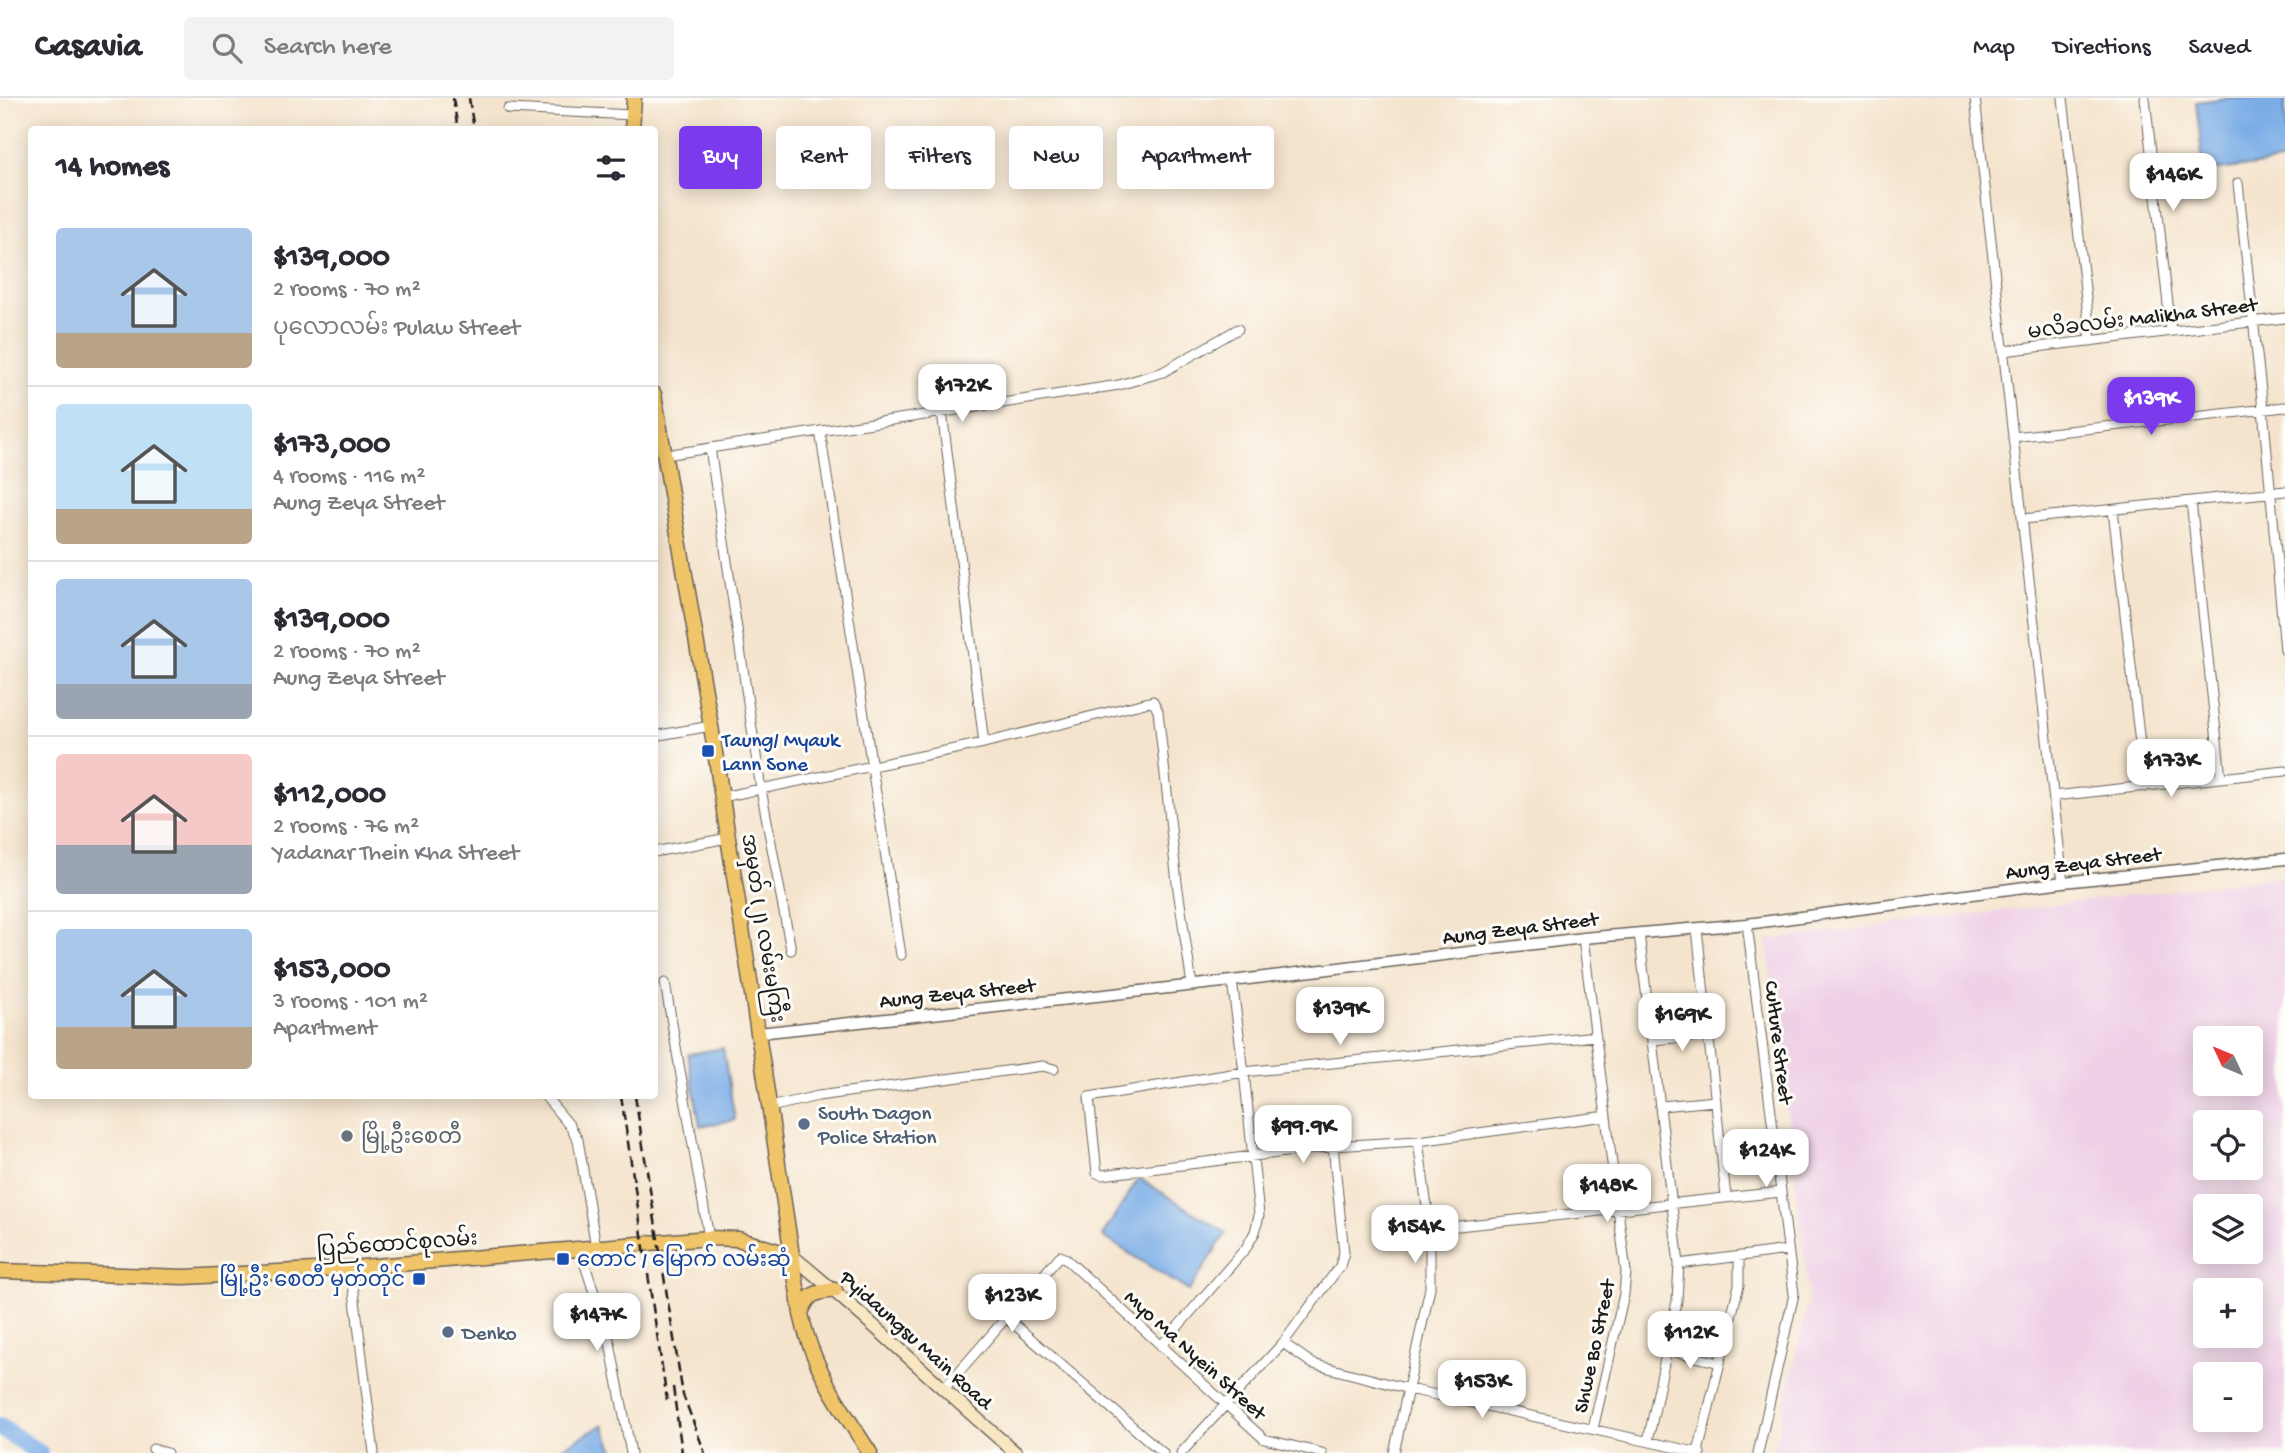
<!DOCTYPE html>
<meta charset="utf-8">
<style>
:root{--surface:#fff;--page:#f2f2f3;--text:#2b2b33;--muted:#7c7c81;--line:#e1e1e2;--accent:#7c3aed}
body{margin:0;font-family:"Gochi Hand","Noto Sans Myanmar",sans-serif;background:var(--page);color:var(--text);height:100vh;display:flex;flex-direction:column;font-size:26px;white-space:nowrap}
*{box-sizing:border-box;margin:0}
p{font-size:23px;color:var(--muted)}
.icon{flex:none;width:38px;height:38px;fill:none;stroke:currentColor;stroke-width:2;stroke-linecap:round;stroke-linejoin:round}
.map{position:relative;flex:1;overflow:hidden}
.panel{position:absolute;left:28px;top:28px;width:630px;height:973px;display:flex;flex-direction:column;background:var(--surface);border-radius:7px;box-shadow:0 4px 18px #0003}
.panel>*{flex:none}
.hud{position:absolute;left:679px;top:28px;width:665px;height:63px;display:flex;gap:14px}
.needle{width:46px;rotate:314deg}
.buttons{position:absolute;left:2193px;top:928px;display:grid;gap:14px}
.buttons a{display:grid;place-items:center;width:70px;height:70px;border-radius:7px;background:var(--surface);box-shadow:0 4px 18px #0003;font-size:35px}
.price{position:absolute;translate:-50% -60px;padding:0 16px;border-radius:14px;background:#fff;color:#222;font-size:23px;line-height:46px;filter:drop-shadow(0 2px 4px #0008)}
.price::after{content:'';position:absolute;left:50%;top:42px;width:21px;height:16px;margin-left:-10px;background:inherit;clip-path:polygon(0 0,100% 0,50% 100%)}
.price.active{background:var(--accent);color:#fff}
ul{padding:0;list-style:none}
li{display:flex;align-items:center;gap:21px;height:175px;padding:0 28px}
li+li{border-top:2px solid var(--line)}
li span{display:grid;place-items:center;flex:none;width:196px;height:140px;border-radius:7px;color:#555}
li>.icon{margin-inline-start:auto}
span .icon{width:84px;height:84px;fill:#fffc;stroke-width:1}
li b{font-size:30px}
h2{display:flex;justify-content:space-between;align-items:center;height:84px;padding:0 28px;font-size:30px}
.chip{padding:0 24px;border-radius:7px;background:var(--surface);box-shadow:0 4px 18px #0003;font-size:24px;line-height:63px}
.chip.active{background:var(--accent);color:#fff}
header{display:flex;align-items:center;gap:42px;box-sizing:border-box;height:98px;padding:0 35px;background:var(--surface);border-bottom:2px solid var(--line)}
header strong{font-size:33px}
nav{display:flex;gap:38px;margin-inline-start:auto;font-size:24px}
.search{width:490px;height:63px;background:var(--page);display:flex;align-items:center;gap:18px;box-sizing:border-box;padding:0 24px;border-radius:7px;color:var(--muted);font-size:26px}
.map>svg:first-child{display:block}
.built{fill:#efd0e6;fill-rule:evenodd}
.water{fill:#7cade7;stroke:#4c6482;stroke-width:2}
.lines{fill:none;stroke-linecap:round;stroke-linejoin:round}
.river{stroke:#7cade7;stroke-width:18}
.minor-casing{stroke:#68625a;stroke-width:11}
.tertiary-casing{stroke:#68625a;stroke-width:13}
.secondary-casing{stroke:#68625a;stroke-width:15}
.primary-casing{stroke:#68625a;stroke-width:17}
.minor{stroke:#fff;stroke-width:9}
.tertiary{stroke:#fff;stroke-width:10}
.secondary{stroke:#f9e7c3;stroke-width:12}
.primary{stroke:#f0c469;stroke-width:14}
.rail{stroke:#1c1c1c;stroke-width:2.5;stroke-dasharray:10 5;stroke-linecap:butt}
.transit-dot{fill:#1a4fb4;stroke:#fdfcf7;stroke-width:2.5}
.service-dot{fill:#5c6f8a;stroke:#fdfcf7;stroke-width:2.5}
.worship-dot{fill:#6b7280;stroke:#fdfcf7;stroke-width:2.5}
.labels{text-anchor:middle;stroke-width:6;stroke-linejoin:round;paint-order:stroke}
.street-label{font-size:21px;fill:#1c1c1c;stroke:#fdfcf7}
.transit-label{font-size:21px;fill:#164399;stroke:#fdfcf7;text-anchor:start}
.service-label{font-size:21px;fill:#4e5e75;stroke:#fdfcf7;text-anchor:start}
.worship-label{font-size:21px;fill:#5b616d;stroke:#fdfcf7;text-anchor:start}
</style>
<header>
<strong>Casavia</strong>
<div class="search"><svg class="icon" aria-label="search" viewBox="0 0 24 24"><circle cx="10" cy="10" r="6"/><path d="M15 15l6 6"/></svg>Search here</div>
<nav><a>Map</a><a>Directions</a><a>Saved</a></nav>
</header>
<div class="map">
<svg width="2285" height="1355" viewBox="0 0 2285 1355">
<rect width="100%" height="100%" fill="#fdfcf7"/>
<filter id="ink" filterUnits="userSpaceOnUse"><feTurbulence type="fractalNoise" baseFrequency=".0143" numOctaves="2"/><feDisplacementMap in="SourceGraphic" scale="14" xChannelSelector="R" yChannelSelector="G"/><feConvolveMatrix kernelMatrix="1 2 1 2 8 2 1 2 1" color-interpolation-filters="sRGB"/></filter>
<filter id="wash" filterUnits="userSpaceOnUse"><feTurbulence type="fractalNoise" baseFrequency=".00686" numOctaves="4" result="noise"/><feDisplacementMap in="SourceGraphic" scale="28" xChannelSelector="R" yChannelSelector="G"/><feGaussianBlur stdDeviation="1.57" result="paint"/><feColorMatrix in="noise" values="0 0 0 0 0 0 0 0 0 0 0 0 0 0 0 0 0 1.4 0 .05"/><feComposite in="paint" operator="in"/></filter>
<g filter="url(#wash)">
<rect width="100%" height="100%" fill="#f5e4cd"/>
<path class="built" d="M 2285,778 L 2285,1355 L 1773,1355 L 1809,1200 L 1767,842 ZM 2205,940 L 2250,940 L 2250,985 L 2205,985 ZM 2205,1024 L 2250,1024 L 2250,1069 L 2205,1069 ZM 2205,1108 L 2250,1108 L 2250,1153 L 2205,1153 ZM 2205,1192 L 2250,1192 L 2250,1237 L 2205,1237 ZM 2205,1276 L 2250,1276 L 2250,1321 L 2205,1321 Z"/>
<path class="water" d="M 2226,0 L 2285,0 L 2285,63 L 2204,74 L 2196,4 Z
M 723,950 L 735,1022 L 700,1028 L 688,956 Z
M 1139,1080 L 1226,1135 L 1189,1193 L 1102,1138 Z
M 603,1327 L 615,1355 L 555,1354 Z"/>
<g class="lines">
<path class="river" d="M 0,1329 L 39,1355"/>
</g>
</g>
<g filter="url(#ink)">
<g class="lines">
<defs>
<path id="minor" d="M 1975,0 L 2063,784
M 2063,0 L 2091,243
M 2145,0 L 2171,233
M 508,11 L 633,17
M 2238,85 L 2263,311 L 2285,552
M 2003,253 L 2285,220
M 942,314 L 984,645
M 820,333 L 901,857
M 2013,339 L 2285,309
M 710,350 L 761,691 L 791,852
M 665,357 L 1119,287 L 1163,274 L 1238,231
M 2191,403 L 2221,680
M 2113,412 L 2145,689
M 2023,421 L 2285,393
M 654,638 L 711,628
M 2054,698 L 2285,673
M 722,699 L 984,645 L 1153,603 L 1158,613 L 1177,785 L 1192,887
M 654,754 L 728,740
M 1747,826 L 1794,1196 L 1758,1355
M 1697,831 L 1726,1099
M 1639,835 L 1679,1166 L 1677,1203 L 1648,1343
M 1583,840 L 1626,1174 L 1624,1196 L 1593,1331
M 665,885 L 709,1140
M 1596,938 L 1244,974 L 1089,999 L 1097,1075 L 1102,1077 L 1333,1048 L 1418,1043 L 1606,1018
M 1653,942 L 1708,937
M 545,998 L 570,1028 L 578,1042 L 596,1149
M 1661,1008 L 1716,1003
M 770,1009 L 818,998 L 1043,968 L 1054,971
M 1430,1131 L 1781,1094
M 580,1151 L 610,1245 L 631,1355
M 1679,1166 L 1788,1152
M 351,1170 L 374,1355
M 1007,1220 L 1163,1355
M 1283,1245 L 1313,1266 L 1409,1291 L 1700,1355
M 1161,1248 L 1246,1150 L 1255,1134 L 1259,1117 L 1244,974 L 1232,883
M 1667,1252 L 1720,1265
M 943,1292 L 1060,1158 L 1065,1160 L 1264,1341 L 1322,1355
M 153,1351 L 167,1355
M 1698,1354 L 1739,1187 L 1739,1159
M 1181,1355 L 1283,1245 L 1340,1168 L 1344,1155 L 1333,1048
M 1394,1355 L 1430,1190 L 1430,1131 L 1418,1043"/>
<path id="tertiary" d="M 759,935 L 1232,883 L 1583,840 L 1747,826 L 2063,784 L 2285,761"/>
<path id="secondary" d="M 791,1157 C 869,1220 940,1290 1016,1355"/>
<path id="primary" d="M 632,32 L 634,0
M 654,296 L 711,628 L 801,1216 C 812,1269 841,1310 870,1355
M 0,1173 L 185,1179 L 351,1170 L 709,1140 L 738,1141 L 791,1157
M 801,1215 C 809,1195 814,1195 835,1192"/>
</defs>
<use href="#minor" class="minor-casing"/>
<use href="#tertiary" class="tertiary-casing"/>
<use href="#secondary" class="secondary-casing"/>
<use href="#primary" class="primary-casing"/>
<use href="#minor" class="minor"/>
<use href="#tertiary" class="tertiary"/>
<use href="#secondary" class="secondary"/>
<use href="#primary" class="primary"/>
<path class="rail" d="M 453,0 L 458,32
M 469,0 L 474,32
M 621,998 L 667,1302
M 635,998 L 683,1297 L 705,1355
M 673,1289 L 682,1355"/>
</g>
</g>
<g class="transit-dot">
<rect x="701" y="646" width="14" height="14" rx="3.5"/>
<rect x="556" y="1154" width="14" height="14" rx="3.5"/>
<rect x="412" y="1174" width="14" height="14" rx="3.5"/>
</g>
<g class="service-dot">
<circle cx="804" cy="1026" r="7"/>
<circle cx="448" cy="1234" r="7"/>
</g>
<circle class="worship-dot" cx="347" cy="1038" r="7"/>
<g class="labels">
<g class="street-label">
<text transform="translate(2142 219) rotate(-7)" y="7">မလိခလမ်း Malikha Street</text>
<text transform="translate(2083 764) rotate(-7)" y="7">Aung Zeya Street</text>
<text transform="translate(1520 829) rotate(-7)" y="7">Aung Zeya Street</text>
<text transform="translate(764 830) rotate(81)" y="7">အမှတ် (၂) လမ်းမကြီး</text>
<text transform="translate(957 894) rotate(-6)" y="7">Aung Zeya Street</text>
<text transform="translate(1780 944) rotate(83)" y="7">Culture Street</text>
<text transform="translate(397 1145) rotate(-4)" y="7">ပြည်ထောင်စုလမ်း</text>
<text transform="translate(917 1241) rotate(42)" y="7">Pyidaungsu Main Road</text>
<text transform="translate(1593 1248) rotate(-78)" y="7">Shwe Bo Street</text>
<text transform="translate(1196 1256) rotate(42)" y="7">Myo Ma Nyein Street</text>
</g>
<g class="transit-label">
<text x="722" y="648">Taung/ Myauk<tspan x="722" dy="24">Lann Sone</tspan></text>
<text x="577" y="1168">တောင် / မြောက် လမ်းဆုံ</text>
<text x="405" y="1188" text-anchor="end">မြို့ဦး စေတီ မှတ်တိုင်</text>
</g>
<g class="service-label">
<text x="818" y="1021">South Dagon<tspan x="818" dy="24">Police Station</tspan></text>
<text x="462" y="1241">Denko</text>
</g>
<g class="worship-label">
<text x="361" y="1045">မြို့ဦးစေတီ</text>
</g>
</g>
</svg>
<div class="buttons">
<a><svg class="needle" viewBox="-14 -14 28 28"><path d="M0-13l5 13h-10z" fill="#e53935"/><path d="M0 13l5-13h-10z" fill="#7c7c81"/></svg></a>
<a><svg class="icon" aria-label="locate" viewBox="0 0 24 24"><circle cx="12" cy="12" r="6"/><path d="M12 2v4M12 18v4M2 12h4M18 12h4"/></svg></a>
<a><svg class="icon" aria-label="layers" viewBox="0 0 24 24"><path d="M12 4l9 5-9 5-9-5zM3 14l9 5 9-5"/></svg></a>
<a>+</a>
<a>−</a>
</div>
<b class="price" style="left:2173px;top:115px">$146K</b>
<b class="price" style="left:962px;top:326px">$172K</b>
<b class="price active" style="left:2151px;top:339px">$139K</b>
<b class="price" style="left:2171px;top:701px">$173K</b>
<b class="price" style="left:1340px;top:949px">$139K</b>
<b class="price" style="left:1682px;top:955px">$169K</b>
<b class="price" style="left:1303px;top:1067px">$99.9K</b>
<b class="price" style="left:1766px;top:1091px">$124K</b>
<b class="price" style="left:1607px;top:1126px">$148K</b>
<b class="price" style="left:1415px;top:1167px">$154K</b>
<b class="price" style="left:1012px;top:1236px">$123K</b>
<b class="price" style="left:597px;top:1255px">$147K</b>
<b class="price" style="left:1690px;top:1273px">$112K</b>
<b class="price" style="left:1482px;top:1322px">$153K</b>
<div class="hud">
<a class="chip active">Buy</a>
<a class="chip">Rent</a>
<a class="chip">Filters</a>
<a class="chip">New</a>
<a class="chip">Apartment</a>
</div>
<section class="panel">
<h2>14 homes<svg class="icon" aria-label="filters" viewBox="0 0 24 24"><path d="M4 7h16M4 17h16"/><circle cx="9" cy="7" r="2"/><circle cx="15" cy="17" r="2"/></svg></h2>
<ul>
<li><span style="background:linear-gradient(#a9c7e8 75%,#b9a48a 0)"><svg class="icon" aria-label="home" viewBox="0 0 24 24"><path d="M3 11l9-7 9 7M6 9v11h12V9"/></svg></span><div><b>$139,000</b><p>2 rooms · 70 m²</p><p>ပုလောလမ်း Pulaw Street</p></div></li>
<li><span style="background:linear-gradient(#bfe0f5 75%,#b9a48a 0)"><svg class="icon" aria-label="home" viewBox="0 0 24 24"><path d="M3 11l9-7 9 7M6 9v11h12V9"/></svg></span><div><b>$173,000</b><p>4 rooms · 116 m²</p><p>Aung Zeya Street</p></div></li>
<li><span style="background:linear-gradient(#a9c7e8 75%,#9aa5b1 0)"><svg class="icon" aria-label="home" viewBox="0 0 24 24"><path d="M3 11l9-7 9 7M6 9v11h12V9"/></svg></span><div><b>$139,000</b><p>2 rooms · 70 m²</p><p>Aung Zeya Street</p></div></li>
<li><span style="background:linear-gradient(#f6c9c9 65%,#9aa5b1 0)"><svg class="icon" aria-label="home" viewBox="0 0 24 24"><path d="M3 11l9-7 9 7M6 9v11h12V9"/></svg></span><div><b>$112,000</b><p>2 rooms · 76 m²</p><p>Yadanar Thein Kha Street</p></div></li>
<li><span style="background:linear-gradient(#a9c7e8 70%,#b9a48a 0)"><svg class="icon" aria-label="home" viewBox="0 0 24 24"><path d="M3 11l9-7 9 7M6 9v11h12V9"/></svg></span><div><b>$153,000</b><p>3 rooms · 101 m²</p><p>Apartment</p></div></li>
</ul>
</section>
</div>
